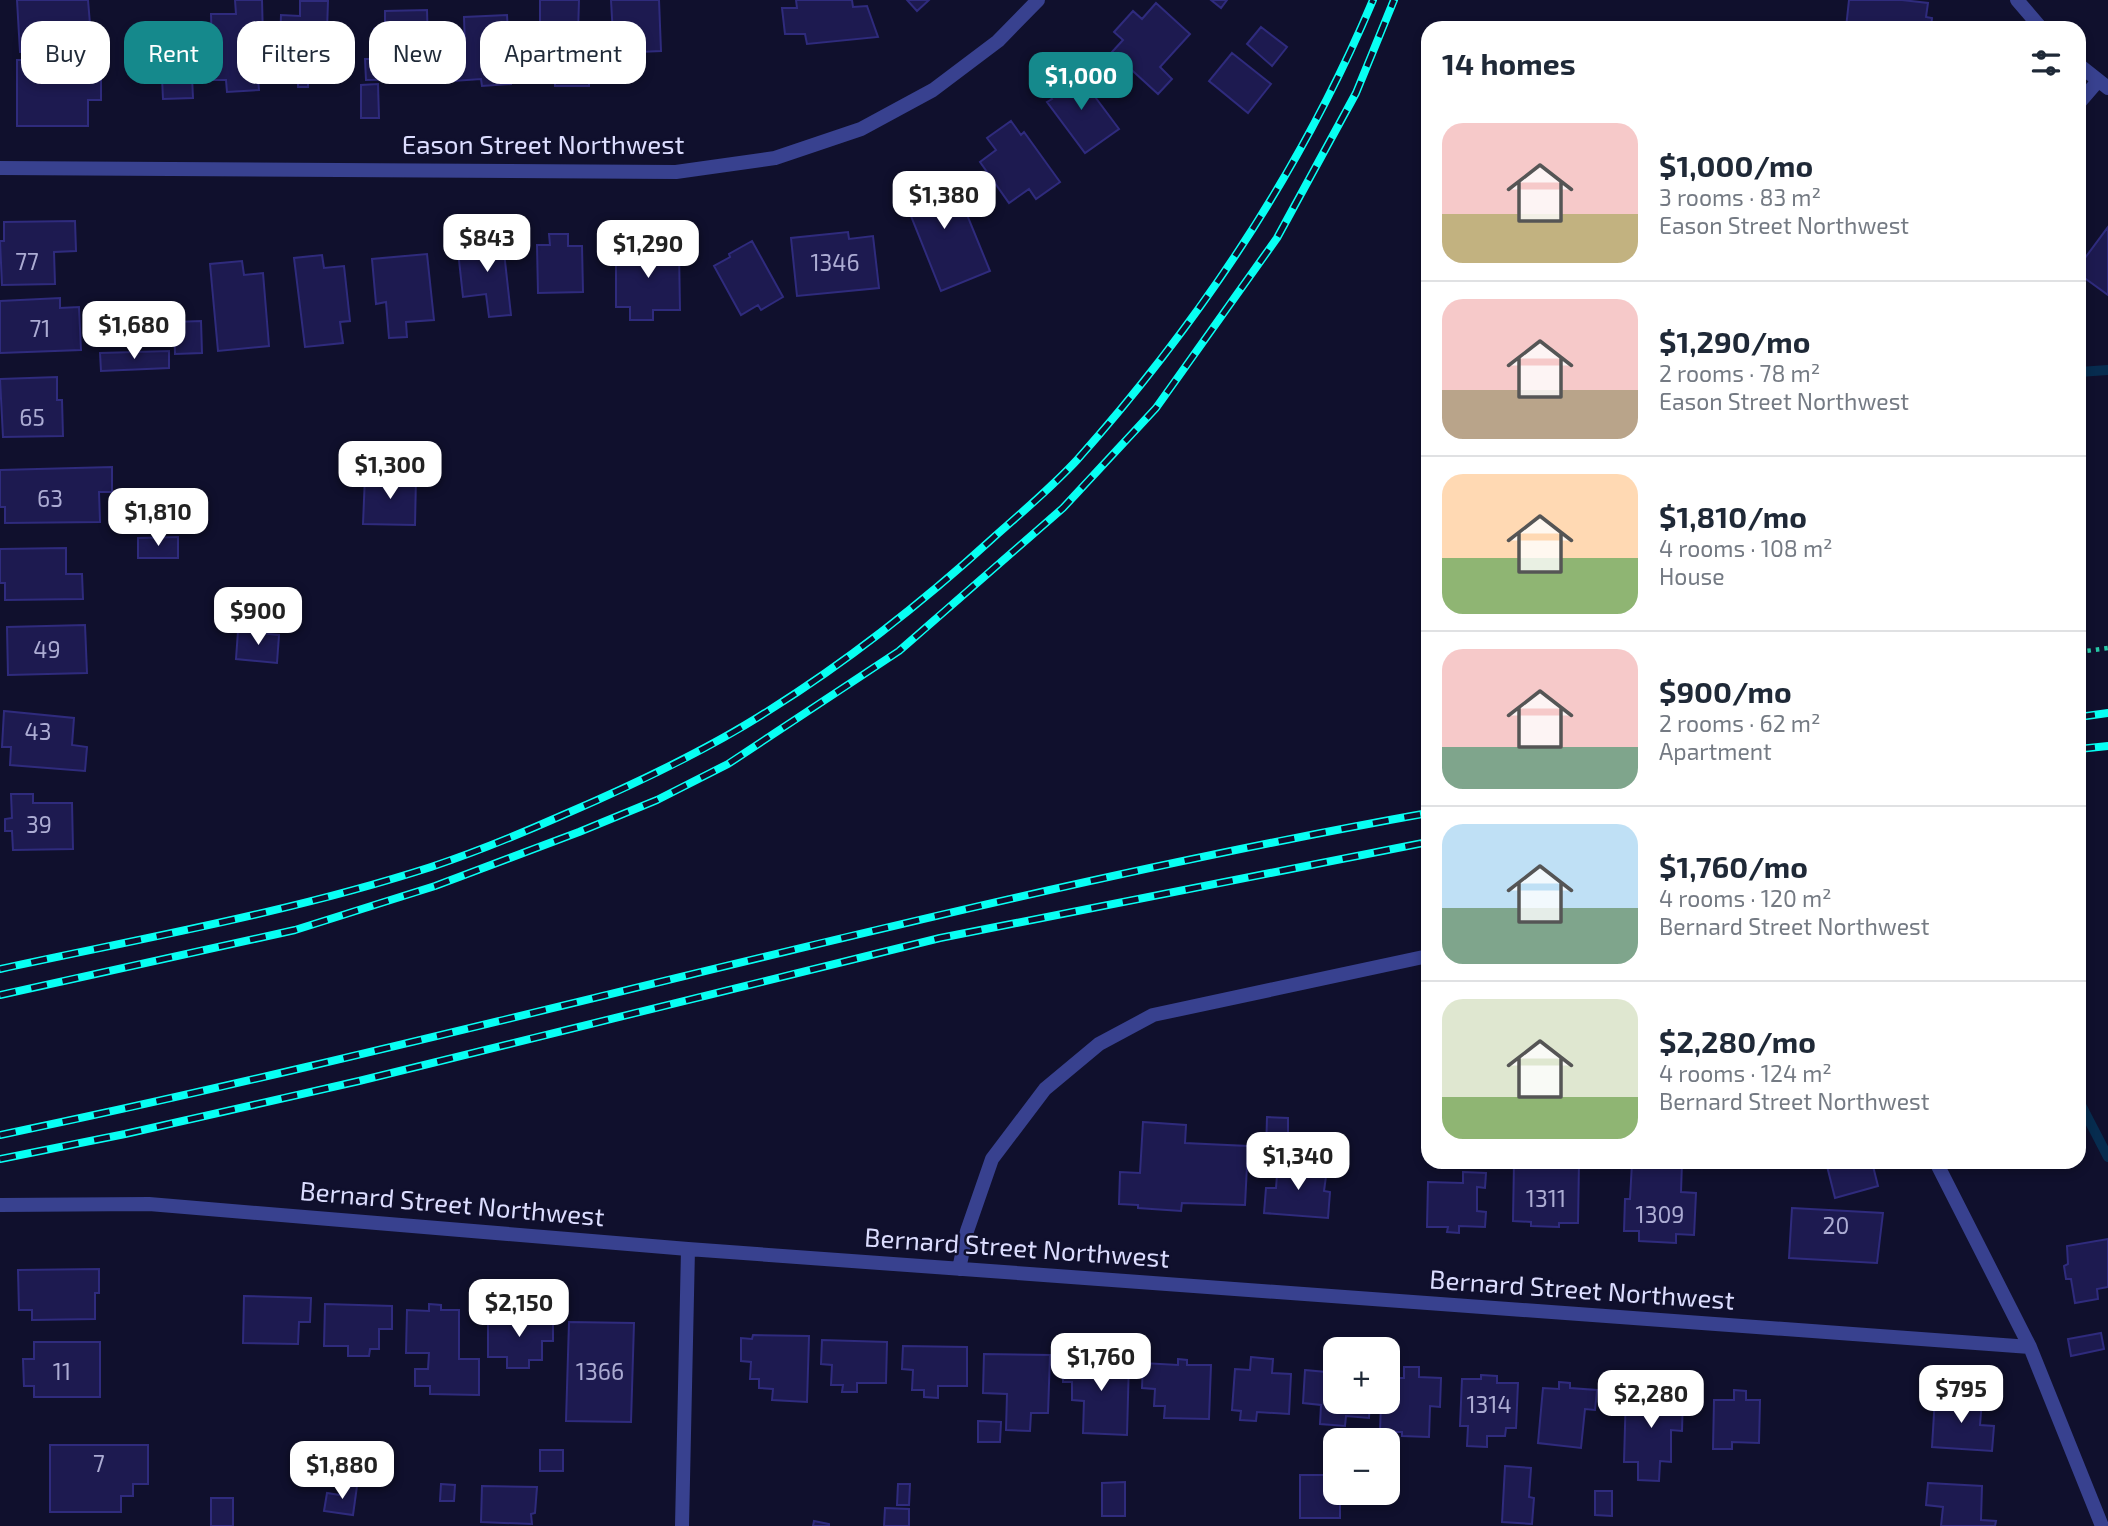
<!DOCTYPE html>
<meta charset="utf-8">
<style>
:root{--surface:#fff;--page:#f6f6f7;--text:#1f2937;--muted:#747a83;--line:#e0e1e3;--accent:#15898c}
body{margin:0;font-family:"Exo 2",sans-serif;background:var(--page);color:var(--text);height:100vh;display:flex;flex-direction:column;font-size:26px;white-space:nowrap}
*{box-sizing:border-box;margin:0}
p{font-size:23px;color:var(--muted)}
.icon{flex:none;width:38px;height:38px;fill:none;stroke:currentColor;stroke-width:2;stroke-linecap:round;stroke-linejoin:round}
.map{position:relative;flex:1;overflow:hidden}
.side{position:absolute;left:1421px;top:21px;width:665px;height:1148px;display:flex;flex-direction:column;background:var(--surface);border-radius:21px;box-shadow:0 4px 10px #0003}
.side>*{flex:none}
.guide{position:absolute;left:21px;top:21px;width:665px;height:63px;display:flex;gap:14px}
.controls{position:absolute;left:1323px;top:1337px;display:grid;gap:14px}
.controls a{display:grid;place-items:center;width:77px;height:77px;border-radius:14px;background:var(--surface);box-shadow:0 4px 10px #0003;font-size:35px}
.price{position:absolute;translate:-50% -60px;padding:0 16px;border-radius:14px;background:#fff;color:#222;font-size:23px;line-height:46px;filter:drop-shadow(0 2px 4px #0008)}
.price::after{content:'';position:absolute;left:50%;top:42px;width:21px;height:16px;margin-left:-10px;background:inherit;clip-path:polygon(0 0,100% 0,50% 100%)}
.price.current{background:var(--accent);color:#fff}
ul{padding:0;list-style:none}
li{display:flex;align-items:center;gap:21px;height:175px;padding:0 21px}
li+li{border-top:2px solid var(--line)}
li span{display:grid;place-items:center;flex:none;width:196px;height:140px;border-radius:21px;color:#555}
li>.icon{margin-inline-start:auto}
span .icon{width:84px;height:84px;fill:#fffc;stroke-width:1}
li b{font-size:30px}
h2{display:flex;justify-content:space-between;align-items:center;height:84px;padding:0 21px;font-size:30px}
.chip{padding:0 24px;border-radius:21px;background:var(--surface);box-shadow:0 4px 10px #0003;font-size:24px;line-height:63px}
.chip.current{background:var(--accent);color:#fff}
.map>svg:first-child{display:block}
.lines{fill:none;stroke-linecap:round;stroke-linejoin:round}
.stream{stroke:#072c4f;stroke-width:10}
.building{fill:#1d1a50;stroke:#2f2b7d;stroke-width:2}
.path{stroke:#28c7a6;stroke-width:4.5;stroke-dasharray:3.5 5;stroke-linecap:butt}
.minor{stroke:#38418f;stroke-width:14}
.rail-casing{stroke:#08fff3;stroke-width:8}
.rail{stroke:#10102d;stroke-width:5;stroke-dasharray:16;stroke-linecap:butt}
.labels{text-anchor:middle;stroke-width:5;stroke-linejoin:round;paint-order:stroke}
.number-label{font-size:23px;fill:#acacd3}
.street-label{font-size:26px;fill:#dcddff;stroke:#10102d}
</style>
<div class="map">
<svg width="2108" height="1526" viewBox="0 0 2108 1526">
<rect width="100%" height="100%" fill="#10102d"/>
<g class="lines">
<path class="stream" d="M 2079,372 L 2108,370
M 2079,1101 L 2108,1157"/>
</g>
<path class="building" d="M 17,0 L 88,0 L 92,48 L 20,52 Z
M 235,0 L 262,0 L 264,79 L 258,79 L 259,90 L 227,92 L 226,80 L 213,80 L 211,14 L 236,14 Z
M 540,0 L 579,0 L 578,34 L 589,34 L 589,86 L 555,86 L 555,76 L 540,76 Z
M 611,0 L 659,0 L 661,51 L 614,53 Z
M 796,0 L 852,0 L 853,7 L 867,6 L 878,37 L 807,44 L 805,34 L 785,34 L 782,8 L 797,8 Z
M 907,0 L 929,0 L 917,11 Z
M 1211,0 L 1227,0 L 1221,8 Z
M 1849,0 L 1902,0 L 1928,3 L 1926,17 L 1932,18 L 1931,28 L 1846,28 Z
M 300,1 L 328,1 L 326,60 L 336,60 L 335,80 L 308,79 L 308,87 L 298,87 L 298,79 L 279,78 L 281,15 L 300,16 Z
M 1156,3 L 1190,34 L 1160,67 L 1172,79 L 1158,94 L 1112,52 L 1123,40 L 1114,32 L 1133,11 L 1142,19 Z
M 427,10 L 429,79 L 366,80 L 365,59 L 375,59 L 374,29 L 385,28 L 385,11 Z
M 507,15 L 511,84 L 482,86 L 481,79 L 439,82 L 437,48 L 465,47 L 464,17 Z
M 1261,27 L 1287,47 L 1272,66 L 1247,44 Z
M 1232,53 L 1271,84 L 1248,113 L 1209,81 Z
M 191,55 L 193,98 L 163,99 L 161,56 Z
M 17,60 L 101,60 L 101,100 L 88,100 L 88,126 L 17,126 Z
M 1075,70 L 1119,129 L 1085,153 L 1047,102 L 1052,99 L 1046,91 Z
M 378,84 L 379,118 L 361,118 L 361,85 Z
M 1011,121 L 1021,135 L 1024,132 L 1060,182 L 1036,199 L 1029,189 L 1009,203 L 980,162 L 996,150 L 987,138 Z
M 930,173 L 935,185 L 952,178 L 990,271 L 941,291 L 899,186 Z
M 75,221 L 76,251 L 54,252 L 55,284 L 2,285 L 0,241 L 4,241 L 4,222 Z
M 2108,227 L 2108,295 L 2079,274 L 2079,266 Z
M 848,232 L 849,239 L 873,236 L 879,288 L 797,296 L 791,238 Z
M 502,234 L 511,315 L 489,317 L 486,294 L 463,297 L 458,251 L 477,249 L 476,236 Z
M 549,234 L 568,234 L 568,246 L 582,246 L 583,292 L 538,293 L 537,245 L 550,245 Z
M 634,241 L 668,241 L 668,251 L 679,251 L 680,310 L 653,310 L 653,320 L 630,320 L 630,307 L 616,307 L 616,255 L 635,255 Z
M 752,241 L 783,297 L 761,310 L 758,305 L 741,315 L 714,266 L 730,257 L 729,254 Z
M 427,254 L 434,320 L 406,322 L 407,337 L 389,338 L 386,302 L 376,304 L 372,259 Z
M 322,255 L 324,268 L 344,266 L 350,321 L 340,322 L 343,343 L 305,347 L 294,258 Z
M 242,261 L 244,275 L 263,273 L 269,346 L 218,351 L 210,264 Z
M 60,298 L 60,308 L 79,307 L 81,350 L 0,353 L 0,301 Z
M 201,321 L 202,353 L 175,354 L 174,322 Z
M 169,351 L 169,368 L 101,371 L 100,353 Z
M 57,377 L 57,400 L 62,400 L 63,436 L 3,437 L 0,379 Z
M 112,467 L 112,492 L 99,492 L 100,522 L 5,523 L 5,507 L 0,507 L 0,470 Z
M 365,476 L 416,477 L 415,525 L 363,524 Z
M 178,537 L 178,558 L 138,558 L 138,538 Z
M 66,548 L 66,574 L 82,574 L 83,599 L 5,600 L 5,583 L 0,583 L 0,549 Z
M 85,625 L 87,673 L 8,675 L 7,627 Z
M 238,631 L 279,635 L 277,663 L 236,659 Z
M 4,711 L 74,718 L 72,745 L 87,747 L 85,771 L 10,765 L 11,747 L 2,747 Z
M 11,794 L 33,794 L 33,803 L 72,803 L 73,849 L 13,850 L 12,831 L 5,831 L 5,819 L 12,818 Z
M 1267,1117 L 1288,1118 L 1288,1154 L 1266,1153 Z
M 1143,1122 L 1186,1125 L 1185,1143 L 1248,1146 L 1245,1205 L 1182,1203 L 1181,1211 L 1138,1208 L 1138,1205 L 1119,1204 L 1120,1172 L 1140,1173 Z
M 1514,1162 L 1579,1162 L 1578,1223 L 1559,1223 L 1559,1227 L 1531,1226 L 1531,1222 L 1513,1221 Z
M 1638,1162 L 1682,1162 L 1681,1192 L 1696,1193 L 1694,1235 L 1676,1234 L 1676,1243 L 1639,1241 L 1639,1231 L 1624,1231 L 1625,1199 L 1630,1199 L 1632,1163 Z
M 1826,1162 L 1872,1162 L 1878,1186 L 1835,1198 Z
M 1271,1164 L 1327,1169 L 1324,1191 L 1330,1192 L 1328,1218 L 1264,1213 L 1266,1188 L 1276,1188 L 1277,1175 L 1271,1174 Z
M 1463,1172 L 1486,1173 L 1485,1188 L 1477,1187 L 1477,1211 L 1486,1212 L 1485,1227 L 1459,1226 L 1459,1233 L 1447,1232 L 1448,1227 L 1427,1227 L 1428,1182 L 1463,1183 Z
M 1792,1208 L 1883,1213 L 1877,1263 L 1789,1258 Z
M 2108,1239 L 2108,1287 L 2097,1289 L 2098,1299 L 2075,1303 L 2071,1279 L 2066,1279 L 2064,1266 L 2068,1264 L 2067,1246 Z
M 99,1269 L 99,1293 L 95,1293 L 95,1319 L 32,1320 L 32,1310 L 19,1310 L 18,1270 Z
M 244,1296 L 311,1298 L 310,1322 L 299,1322 L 298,1344 L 243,1343 Z
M 325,1304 L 392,1306 L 392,1329 L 379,1329 L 379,1349 L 370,1349 L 369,1356 L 348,1356 L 348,1346 L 324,1346 Z
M 429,1304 L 441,1305 L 441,1310 L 459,1310 L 459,1359 L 479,1359 L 479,1395 L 430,1394 L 430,1386 L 415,1386 L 415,1369 L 428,1369 L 429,1353 L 406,1353 L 407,1310 L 429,1311 Z
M 488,1317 L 553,1318 L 553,1341 L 542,1341 L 542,1360 L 529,1360 L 529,1368 L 507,1368 L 507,1357 L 488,1357 Z
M 569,1322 L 634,1323 L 631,1422 L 566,1421 Z
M 2101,1333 L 2104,1349 L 2071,1356 L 2068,1339 Z
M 753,1335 L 809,1336 L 807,1402 L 772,1400 L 773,1389 L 759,1388 L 759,1379 L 750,1379 L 751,1362 L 741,1361 L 741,1338 L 752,1339 Z
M 822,1340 L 887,1342 L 886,1383 L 857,1383 L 857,1392 L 842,1392 L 843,1385 L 831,1385 L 832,1365 L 821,1364 Z
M 34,1342 L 100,1342 L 100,1397 L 34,1397 L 34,1386 L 24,1386 L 23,1359 L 34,1359 Z
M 903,1346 L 967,1347 L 967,1386 L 938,1386 L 938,1398 L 924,1397 L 924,1390 L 912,1390 L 913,1370 L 902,1369 Z
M 984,1354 L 1050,1355 L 1048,1413 L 1031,1413 L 1030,1431 L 1006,1430 L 1007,1394 L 983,1393 Z
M 1251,1357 L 1273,1359 L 1272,1373 L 1291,1374 L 1289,1414 L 1257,1412 L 1256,1421 L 1240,1420 L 1241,1411 L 1232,1410 L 1235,1369 L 1250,1370 Z
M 1063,1359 L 1129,1360 L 1127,1435 L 1083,1433 L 1084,1401 L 1072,1400 L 1072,1382 L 1063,1382 Z
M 1178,1359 L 1187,1360 L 1187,1365 L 1211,1365 L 1209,1419 L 1164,1418 L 1165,1406 L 1154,1406 L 1155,1389 L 1142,1388 L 1143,1363 L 1178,1365 Z
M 1404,1367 L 1419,1367 L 1419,1377 L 1441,1378 L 1440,1407 L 1430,1406 L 1429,1437 L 1402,1436 L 1402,1432 L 1380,1432 L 1381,1402 L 1388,1402 L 1388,1378 L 1404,1378 Z
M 1305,1370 L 1326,1372 L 1326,1376 L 1335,1377 L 1335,1402 L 1370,1402 L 1369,1418 L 1346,1416 L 1345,1426 L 1320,1424 L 1321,1405 L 1303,1403 Z
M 1481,1375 L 1497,1376 L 1497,1383 L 1518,1383 L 1516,1428 L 1506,1428 L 1505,1436 L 1487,1436 L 1487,1447 L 1467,1446 L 1468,1426 L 1460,1426 L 1462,1379 L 1481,1379 Z
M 1559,1382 L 1570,1383 L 1570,1388 L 1597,1390 L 1595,1410 L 1585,1409 L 1581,1448 L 1538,1443 L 1543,1388 L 1559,1389 Z
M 1644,1388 L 1656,1388 L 1656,1394 L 1683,1395 L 1682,1431 L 1671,1430 L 1671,1462 L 1660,1461 L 1659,1481 L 1638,1480 L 1638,1462 L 1624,1462 L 1626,1391 L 1644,1392 Z
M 1734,1390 L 1746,1391 L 1746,1400 L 1760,1400 L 1759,1443 L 1732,1442 L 1732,1449 L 1713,1449 L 1714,1400 L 1734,1400 Z
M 1935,1397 L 1982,1400 L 1980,1425 L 1994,1426 L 1992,1451 L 1932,1447 Z
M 978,1421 L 1001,1422 L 1000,1442 L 978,1442 Z
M 50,1445 L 148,1445 L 148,1484 L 133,1484 L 133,1496 L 121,1496 L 121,1512 L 50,1512 Z
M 540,1450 L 563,1450 L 563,1471 L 540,1471 Z
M 1505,1466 L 1531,1468 L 1529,1497 L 1534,1498 L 1532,1524 L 1502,1522 Z
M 1300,1475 L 1335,1475 L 1335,1493 L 1340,1493 L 1340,1518 L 1300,1518 Z
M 1125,1482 L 1125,1516 L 1102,1516 L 1102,1483 Z
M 342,1483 L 357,1486 L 353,1515 L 324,1511 L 327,1493 L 340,1495 Z
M 1928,1483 L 1982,1486 L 1981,1520 L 1996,1521 L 1995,1526 L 1941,1526 L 1943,1507 L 1926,1505 Z
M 441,1484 L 455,1485 L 454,1501 L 440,1501 Z
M 898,1484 L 910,1484 L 909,1505 L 897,1505 Z
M 482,1486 L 537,1487 L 535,1513 L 531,1514 L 532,1524 L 481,1522 Z
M 1595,1491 L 1612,1491 L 1612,1516 L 1595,1515 Z
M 211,1498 L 233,1498 L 233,1526 L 211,1526 Z
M 885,1508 L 909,1509 L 909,1526 L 884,1526 Z
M 814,1521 L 829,1524 L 829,1526 L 813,1526 Z"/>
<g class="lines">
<path class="path" d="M 2079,652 L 2108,648"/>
<path class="minor" d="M 2017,0 L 2041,28
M 2079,65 L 2108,88
M 2079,103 L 2098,81
M 0,168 L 676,172 L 775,158 L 861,129 L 933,90 L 998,41 L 1038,0
M 1936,1162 L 2030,1347 L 2102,1526
M 0,1205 L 149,1204 L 688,1249 L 2030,1347
M 959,1269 L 967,1231 L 992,1159 L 1045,1089 L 1099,1044 L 1153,1015 L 1428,956
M 682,1526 L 688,1249"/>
<defs>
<path id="rail" d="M 2079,717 L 2108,713
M 2079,749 L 2108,746
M 0,969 C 144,938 291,912 431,867 C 476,852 520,834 563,815 C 633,785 704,752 768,711 C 848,661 923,602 993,538 C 1021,513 1051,488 1077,460 C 1199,323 1302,169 1373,0
M 0,995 L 295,930 L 435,886 L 579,832 L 657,800 L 728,764 L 899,651 L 1063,508 L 1156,408 L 1277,238 L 1356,93 L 1394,0
M 0,1135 C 478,1036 947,899 1428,813
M 0,1159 L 125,1134 L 359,1081 L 940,938 L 1428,842"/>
</defs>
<use href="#rail" class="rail-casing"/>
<use href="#rail" class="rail"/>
</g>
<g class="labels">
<g class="number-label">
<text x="27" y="270">77</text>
<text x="835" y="271">1346</text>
<text x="40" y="337">71</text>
<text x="32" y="426">65</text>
<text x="50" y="507">63</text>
<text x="47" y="658">49</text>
<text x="38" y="740">43</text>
<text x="39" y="833">39</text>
<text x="1546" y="1207">1311</text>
<text x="1660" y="1223">1309</text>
<text x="1836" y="1234">20</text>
<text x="62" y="1380">11</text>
<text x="600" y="1380">1366</text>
<text x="1489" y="1413">1314</text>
<text x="99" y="1472">7</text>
</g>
<g class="street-label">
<text x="543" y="154">Eason Street Northwest</text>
<text transform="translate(452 1204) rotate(5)" y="9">Bernard Street Northwest</text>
<text transform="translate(1017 1248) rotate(4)" y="9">Bernard Street Northwest</text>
<text transform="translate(1582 1290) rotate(4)" y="9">Bernard Street Northwest</text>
</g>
</g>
</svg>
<div class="controls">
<a>+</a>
<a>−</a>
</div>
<b class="price current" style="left:1081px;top:112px">$1,000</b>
<b class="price" style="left:944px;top:231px">$1,380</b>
<b class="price" style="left:487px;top:274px">$843</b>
<b class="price" style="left:648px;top:280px">$1,290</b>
<b class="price" style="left:134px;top:361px">$1,680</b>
<b class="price" style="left:390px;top:501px">$1,300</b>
<b class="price" style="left:158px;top:548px">$1,810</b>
<b class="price" style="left:258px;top:647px">$900</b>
<b class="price" style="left:1298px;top:1192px">$1,340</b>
<b class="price" style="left:519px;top:1339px">$2,150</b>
<b class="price" style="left:1101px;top:1393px">$1,760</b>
<b class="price" style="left:1961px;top:1425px">$795</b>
<b class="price" style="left:1651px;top:1430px">$2,280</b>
<b class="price" style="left:342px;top:1501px">$1,880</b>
<div class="guide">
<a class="chip">Buy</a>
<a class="chip current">Rent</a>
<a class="chip">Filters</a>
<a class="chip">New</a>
<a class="chip">Apartment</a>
</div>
<section class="side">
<h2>14 homes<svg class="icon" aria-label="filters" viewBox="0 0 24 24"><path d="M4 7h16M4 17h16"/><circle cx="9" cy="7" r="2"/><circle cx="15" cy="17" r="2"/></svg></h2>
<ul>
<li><span style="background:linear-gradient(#f6c9c9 65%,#c2b280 0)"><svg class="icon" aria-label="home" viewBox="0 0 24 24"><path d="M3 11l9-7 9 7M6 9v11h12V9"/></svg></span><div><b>$1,000/mo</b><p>3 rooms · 83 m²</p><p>Eason Street Northwest</p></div></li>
<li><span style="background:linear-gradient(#f6c9c9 65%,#b9a48a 0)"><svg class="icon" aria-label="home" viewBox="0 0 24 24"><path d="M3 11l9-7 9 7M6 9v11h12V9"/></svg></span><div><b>$1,290/mo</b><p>2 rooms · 78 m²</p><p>Eason Street Northwest</p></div></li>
<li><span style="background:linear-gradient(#ffd9b3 60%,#8fb573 0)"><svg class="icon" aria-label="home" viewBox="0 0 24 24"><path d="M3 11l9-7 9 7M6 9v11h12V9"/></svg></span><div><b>$1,810/mo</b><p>4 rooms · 108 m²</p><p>House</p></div></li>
<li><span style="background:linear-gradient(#f6c9c9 70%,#7fa58c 0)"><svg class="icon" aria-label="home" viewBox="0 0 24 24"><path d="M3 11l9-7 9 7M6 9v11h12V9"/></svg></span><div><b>$900/mo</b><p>2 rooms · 62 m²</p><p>Apartment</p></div></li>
<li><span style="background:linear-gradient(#bfe0f5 60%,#7fa58c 0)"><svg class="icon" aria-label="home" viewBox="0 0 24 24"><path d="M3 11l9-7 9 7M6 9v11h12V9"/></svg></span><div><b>$1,760/mo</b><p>4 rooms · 120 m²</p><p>Bernard Street Northwest</p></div></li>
<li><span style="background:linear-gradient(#dfe7d0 70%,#8fb573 0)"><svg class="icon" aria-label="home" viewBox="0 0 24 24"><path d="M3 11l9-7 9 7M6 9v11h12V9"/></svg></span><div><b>$2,280/mo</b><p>4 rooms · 124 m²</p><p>Bernard Street Northwest</p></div></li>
</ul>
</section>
</div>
